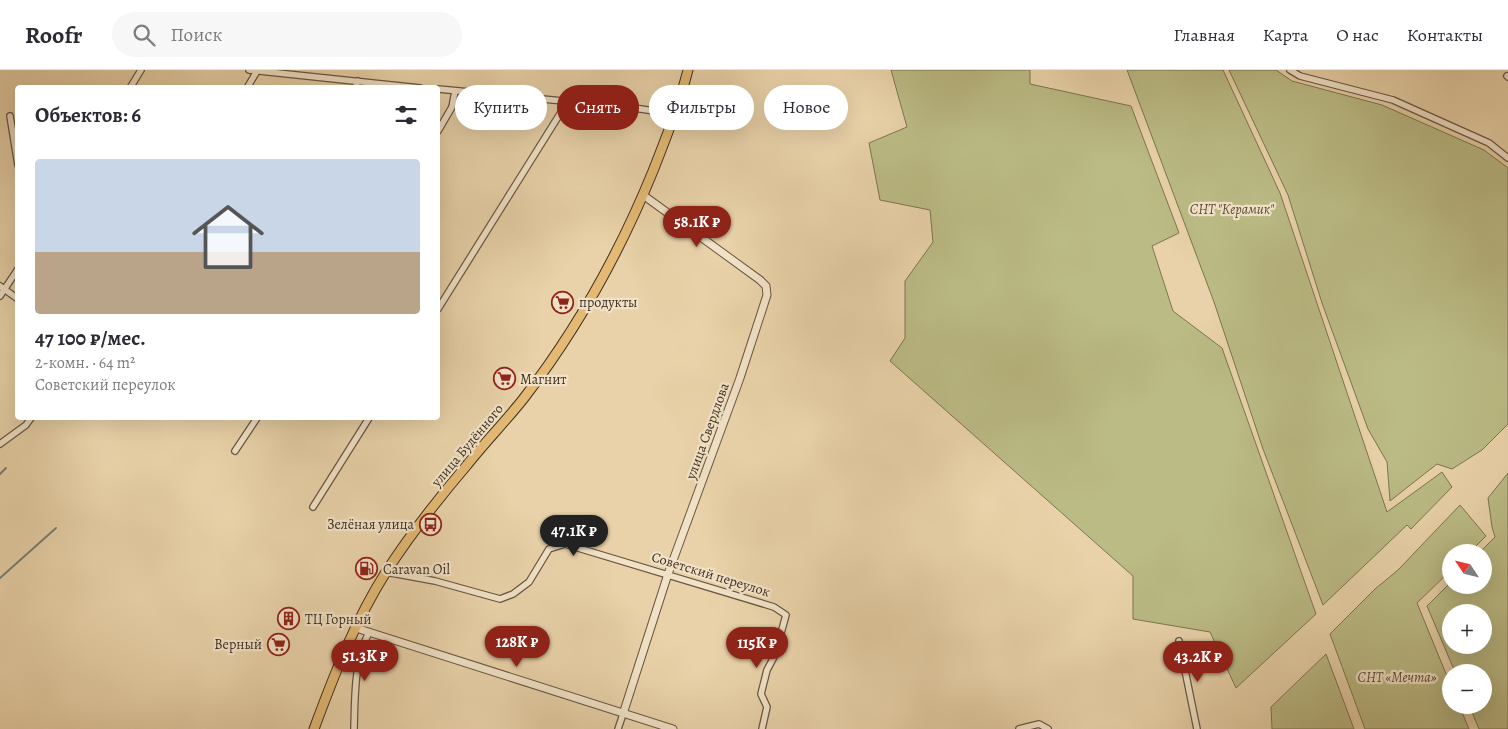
<!DOCTYPE html>
<html lang="ru">
<meta charset="utf-8">
<style>
:root{--surface:#fff;--page:#f7f7f7;--text:#2b2b33;--muted:#7c7c81;--line:#e1e1e2;--accent:#8f2418}
body{margin:0;font-family:Alegreya,serif;background:var(--page);color:var(--text);height:100vh;display:flex;flex-direction:column;font-size:19px;white-space:nowrap}
*{box-sizing:border-box;margin:0}
p{font-size:16px;color:var(--muted)}
.icon{flex:none;width:28px;height:28px;fill:none;stroke:currentColor;stroke-width:2;stroke-linecap:round;stroke-linejoin:round}
.map{position:relative;flex:1;overflow:hidden}
.drawer{position:absolute;left:15px;top:15px;width:425px;height:335px;display:flex;flex-direction:column;background:var(--surface);border-radius:5px;box-shadow:0 5px 20px #0002}
.drawer>*{flex:none}
.top-card{position:absolute;left:455px;top:15px;width:475px;height:45px;display:flex;gap:10px}
.needle{width:32px;rotate:305deg}
.controls{position:absolute;left:1442px;top:474px;display:grid;gap:10px}
.controls a{display:grid;place-items:center;width:50px;height:50px;border-radius:50%;background:var(--surface);box-shadow:0 5px 20px #0002;font-size:25px}
.price{position:absolute;translate:-50% -42px;padding:0 11px;border-radius:18px;background:var(--accent);color:#fff;font-size:16px;line-height:32px;filter:drop-shadow(0 1px 2px #0008)}
.price::after{content:'';position:absolute;left:50%;top:30px;width:15px;height:11px;margin-left:-8px;background:inherit;clip-path:polygon(0 0,100% 0,50% 100%)}
.price.on{background:#222;color:#fff}
ul{padding:0;list-style:none}
li{display:grid;align-content:center;gap:10px;height:265px;padding:0 20px}
li+li{border-top:1px solid var(--line)}
li span{display:grid;place-items:center;height:155px;border-radius:5px;color:#555}
li>.icon{margin-inline-start:auto}
span .icon{width:90px;height:90px;fill:#fffc;stroke-width:1}
li b{font-size:21px}
h2{display:flex;justify-content:space-between;align-items:center;height:60px;padding:0 20px;font-size:21px}
.tag{padding:0 18px;border-radius:22px;background:var(--surface);box-shadow:0 5px 20px #0002;font-size:18px;line-height:45px}
.tag.on{background:var(--accent);color:#fff}
header{display:flex;align-items:center;gap:30px;box-sizing:border-box;height:70px;padding:0 25px;background:var(--surface);border-bottom:1px solid var(--line)}
header strong{font-size:24px}
nav{display:flex;gap:28px;margin-inline-start:auto;font-size:18px}
.search{width:350px;height:45px;background:var(--page);display:flex;align-items:center;gap:12px;box-sizing:border-box;padding:0 18px;border-radius:28px;color:var(--muted);font-size:19px}
.map>svg:first-child{display:block}
.green{fill:#bbbb85;stroke:#7c7453;fill-rule:evenodd}
.lines{fill:none;stroke-linecap:round;stroke-linejoin:round}
.stream{stroke:#738074;stroke-width:2}
.minor-casing{stroke:#695743;stroke-width:8}
.tertiary-casing{stroke:#695743;stroke-width:9}
.primary-casing{stroke:#3e2e21;stroke-width:11}
.minor{stroke:#f1e2c7;stroke-width:5.5}
.tertiary{stroke:#f1e2c7;stroke-width:7}
.primary{stroke:#e4b974;stroke-width:9}
.labels{text-anchor:middle;stroke-width:4.5;stroke-linejoin:round;paint-order:stroke}
.park-label{font-size:14px;font-style:italic;fill:#574a35;stroke:#f1e2c7}
.poi-label{font-size:14px;fill:#3e2e21;stroke:#f1e2c7;text-anchor:start}
.street-label{font-size:14px;fill:#3e2e21;stroke:#f1e2c7}
</style>
<header>
<strong>Roofr</strong>
<div class="search"><svg class="icon" aria-label="search" viewBox="0 0 24 24"><circle cx="10" cy="10" r="6"/><path d="M15 15l6 6"/></svg>Поиск</div>
<nav><a>Главная</a><a>Карта</a><a>О нас</a><a>Контакты</a></nav>
</header>
<div class="map">
<svg width="1508" height="659" viewBox="0 0 1508 659">
<rect width="100%" height="100%" fill="#e9d2a9"/>
<filter id="stains"><feTurbulence type="fractalNoise" baseFrequency=".004" numOctaves="4"/><feColorMatrix values="0 0 0 0 .2 0 0 0 0 .09 0 0 0 0 .02 0 0 0 .5 -.17"/></filter>
<radialGradient id="worn" r=".72"><stop offset=".6" stop-color="#630" stop-opacity="0"/><stop offset="1" stop-color="#630" stop-opacity=".3"/></radialGradient>
<path class="green" d="M 891,0 L 1030,0 L 1030,14 L 1131,36 L 1179,163 L 1152,176 L 1173,241 L 1222,278 L 1316,544 L 1236,618 L 1210,562 L 1133,549 L 1133,506 L 890,291 L 905,268 L 905,211 L 933,172 L 930,140 L 880,130 L 869,73 L 907,57 Z
M 1127,0 L 1223,0 L 1280,123 L 1387,442 L 1442,402 L 1452,417 L 1411,459 L 1407,455 L 1323,535 L 1263,379 L 1214,232 Z
M 1229,0 L 1276,0 L 1292,11 L 1382,35 L 1484,80 L 1508,98 L 1508,354 L 1482,380 L 1452,399 L 1437,394 L 1390,431 L 1387,392 L 1368,359 L 1322,233 L 1288,125 Z
M 1508,403 L 1508,659 L 1479,659 L 1469,635 L 1484,635 L 1484,602 L 1455,602 L 1427,536 L 1451,512 L 1451,515 L 1484,515 L 1484,482 L 1480,482 L 1495,467 L 1492,457 L 1488,428 ZM 1484,542 L 1484,575 L 1451,575 L 1451,542 Z
M 1460,435 L 1486,466 L 1470,482 L 1451,482 L 1451,500 L 1417,533 L 1451,616 L 1451,635 L 1459,635 L 1469,659 L 1365,659 L 1330,564 L 1375,519 L 1398,500 Z
M 1326,584 L 1354,659 L 1272,659 L 1271,637 Z"/>
<g class="lines">
<path class="stream" d="M 0,404 L 6,398
M 0,508 L 56,458"/>
<defs>
<path id="minor" d="M 249,0 L 420,18
M 1290,0 L 1300,6 L 1393,30 L 1489,73 L 1508,88
M 1507,6 L 1508,7
M 130,18 L 141,0
M 247,18 L 257,1
M 355,18 L 358,11
M 438,19 L 627,37 L 675,44
M 10,46 L 18,95
M 438,61 L 452,37 L 455,21
M 0,216 L 18,229
M 0,226 L 18,199
M 438,239 L 568,31
M 0,374 L 26,355 L 31,348
M 235,381 L 257,348
M 313,437 L 369,348
M 386,502 L 435,511 L 500,529 L 513,524 L 529,512 L 549,479 L 565,474 L 774,537 L 786,545 L 775,585 L 767,600 L 761,624 L 767,637 L 762,659
M 1179,571 L 1197,659
M 354,659 C 355,625 354,593 369,562
M 618,659 L 623,644
M 1019,659 L 1039,654 L 1048,659"/>
<path id="tertiary" d="M 356,558 L 673,659
M 623,644 L 668,504 L 740,308 L 767,225 L 766,216 L 760,210 L 643,125"/>
<path id="primary" d="M 314,659 C 334,605 355,551 386,502 C 410,465 438,429 467,395 C 485,372 506,351 524,328 C 578,258 620,182 653,101 C 666,68 679,35 688,0"/>
</defs>
<use href="#minor" class="minor-casing"/>
<use href="#tertiary" class="tertiary-casing"/>
<use href="#primary" class="primary-casing"/>
<use href="#minor" class="minor"/>
<use href="#tertiary" class="tertiary"/>
<use href="#primary" class="primary"/>
</g>
<defs>
<symbol id="supermarket-ring" viewBox="-11 -11 22 22"><circle r="9.5" fill="#f1e2c7" stroke="#8f2418" stroke-width="1.5"/><path d="M-6-5.5h2.5l.6 2H6L4.5 2H-2.5L-4.4-4H-6ZM-1.5 3.2a1.3 1.3 0 1 0 .1 0ZM3 3.2a1.3 1.3 0 1 0 .1 0Z" fill="#8f2418"/></symbol>
<symbol id="bus-ring" viewBox="-11 -11 22 22"><circle r="9.5" fill="#f1e2c7" stroke="#8f2418" stroke-width="1.5"/><path d="M-5-6H5V4H4V6H2V4H-2V6H-4V4H-5ZM-3.5-4V0h7V-4ZM-3.5 1.2v1.5H-2V1.2ZM2 1.2v1.5H3.5V1.2Z" fill="#8f2418"/></symbol>
<symbol id="fuel-ring" viewBox="-11 -11 22 22"><circle r="9.5" fill="#f1e2c7" stroke="#8f2418" stroke-width="1.5"/><path d="M-5.5-6h7V0h2V4h1.3V-2.5L3-4.5l.8-.8L6-3V5H2.5V1h-1V6h-7ZM-4.2-4.7v3.2H.2V-4.7Z" fill="#8f2418"/></symbol>
<symbol id="building-ring" viewBox="-11 -11 22 22"><circle r="9.5" fill="#f1e2c7" stroke="#8f2418" stroke-width="1.5"/><path d="M-4-6H4V6H1V3H-1V6H-4ZM-2.5-4.3h1.7v1.8h-1.7ZM.8-4.3h1.7v1.8H.8ZM-2.5-1h1.7V.8h-1.7ZM.8-1h1.7V.8H.8Z" fill="#8f2418"/></symbol>
</defs>
<g fill-rule="evenodd">
<use href="#supermarket-ring" x="550" y="220" width="25" height="25"/>
<use href="#supermarket-ring" x="492" y="296" width="25" height="25"/>
<use href="#bus-ring" x="418" y="442" width="25" height="25"/>
<use href="#fuel-ring" x="354" y="486" width="25" height="25"/>
<use href="#building-ring" x="276" y="536" width="25" height="25"/>
<use href="#supermarket-ring" x="266" y="562" width="25" height="25"/>
</g>
<g class="labels">
<g class="park-label">
<text x="1232" y="144">СНТ "Керамик"</text>
<text x="1397" y="612">СНТ «Мечта»</text>
</g>
<g class="poi-label">
<text x="579" y="237">продукты</text>
<text x="520" y="314">Магнит</text>
<text x="414" y="459" text-anchor="end">Зелёная улица</text>
<text x="383" y="504">Caravan Oil</text>
<text x="305" y="554">ТЦ Горный</text>
<text x="262" y="579" text-anchor="end">Верный</text>
</g>
<g class="street-label">
<text transform="translate(707 361) rotate(-70)" y="5">улица Свердлова</text>
<text transform="translate(467 375) rotate(-50)" y="5">улица Будённого</text>
<text transform="translate(711 504) rotate(17)" y="5">Советский переулок</text>
</g>
</g>
<rect width="100%" height="100%" filter="url(#stains)"/>
<rect width="100%" height="100%" fill="url(#worn)"/>
</svg>
<div class="controls">
<a><svg class="needle" viewBox="-14 -14 28 28"><path d="M0-13l5 13h-10z" fill="#e53935"/><path d="M0 13l5-13h-10z" fill="#7c7c81"/></svg></a>
<a>+</a>
<a>−</a>
</div>
<b class="price" style="left:697px;top:178px">58.1K ₽</b>
<b class="price on" style="left:574px;top:487px">47.1K ₽</b>
<b class="price" style="left:517px;top:598px">128K ₽</b>
<b class="price" style="left:757px;top:599px">115K ₽</b>
<b class="price" style="left:365px;top:612px">51.3K ₽</b>
<b class="price" style="left:1198px;top:613px">43.2K ₽</b>
<div class="top-card">
<a class="tag">Купить</a>
<a class="tag on">Снять</a>
<a class="tag">Фильтры</a>
<a class="tag">Новое</a>
</div>
<section class="drawer">
<h2>Объектов: 6<svg class="icon" aria-label="filters" viewBox="0 0 24 24"><path d="M4 7h16M4 17h16"/><circle cx="9" cy="7" r="2"/><circle cx="15" cy="17" r="2"/></svg></h2>
<ul>
<li><span style="background:linear-gradient(#c9d6e8 60%,#b9a48a 0)"><svg class="icon" aria-label="home" viewBox="0 0 24 24"><path d="M3 11l9-7 9 7M6 9v11h12V9"/></svg></span><div><b>47 100 ₽/мес.</b><p>2-комн. · 64 m²</p><p>Советский переулок</p></div></li>
</ul>
</section>
</div>
